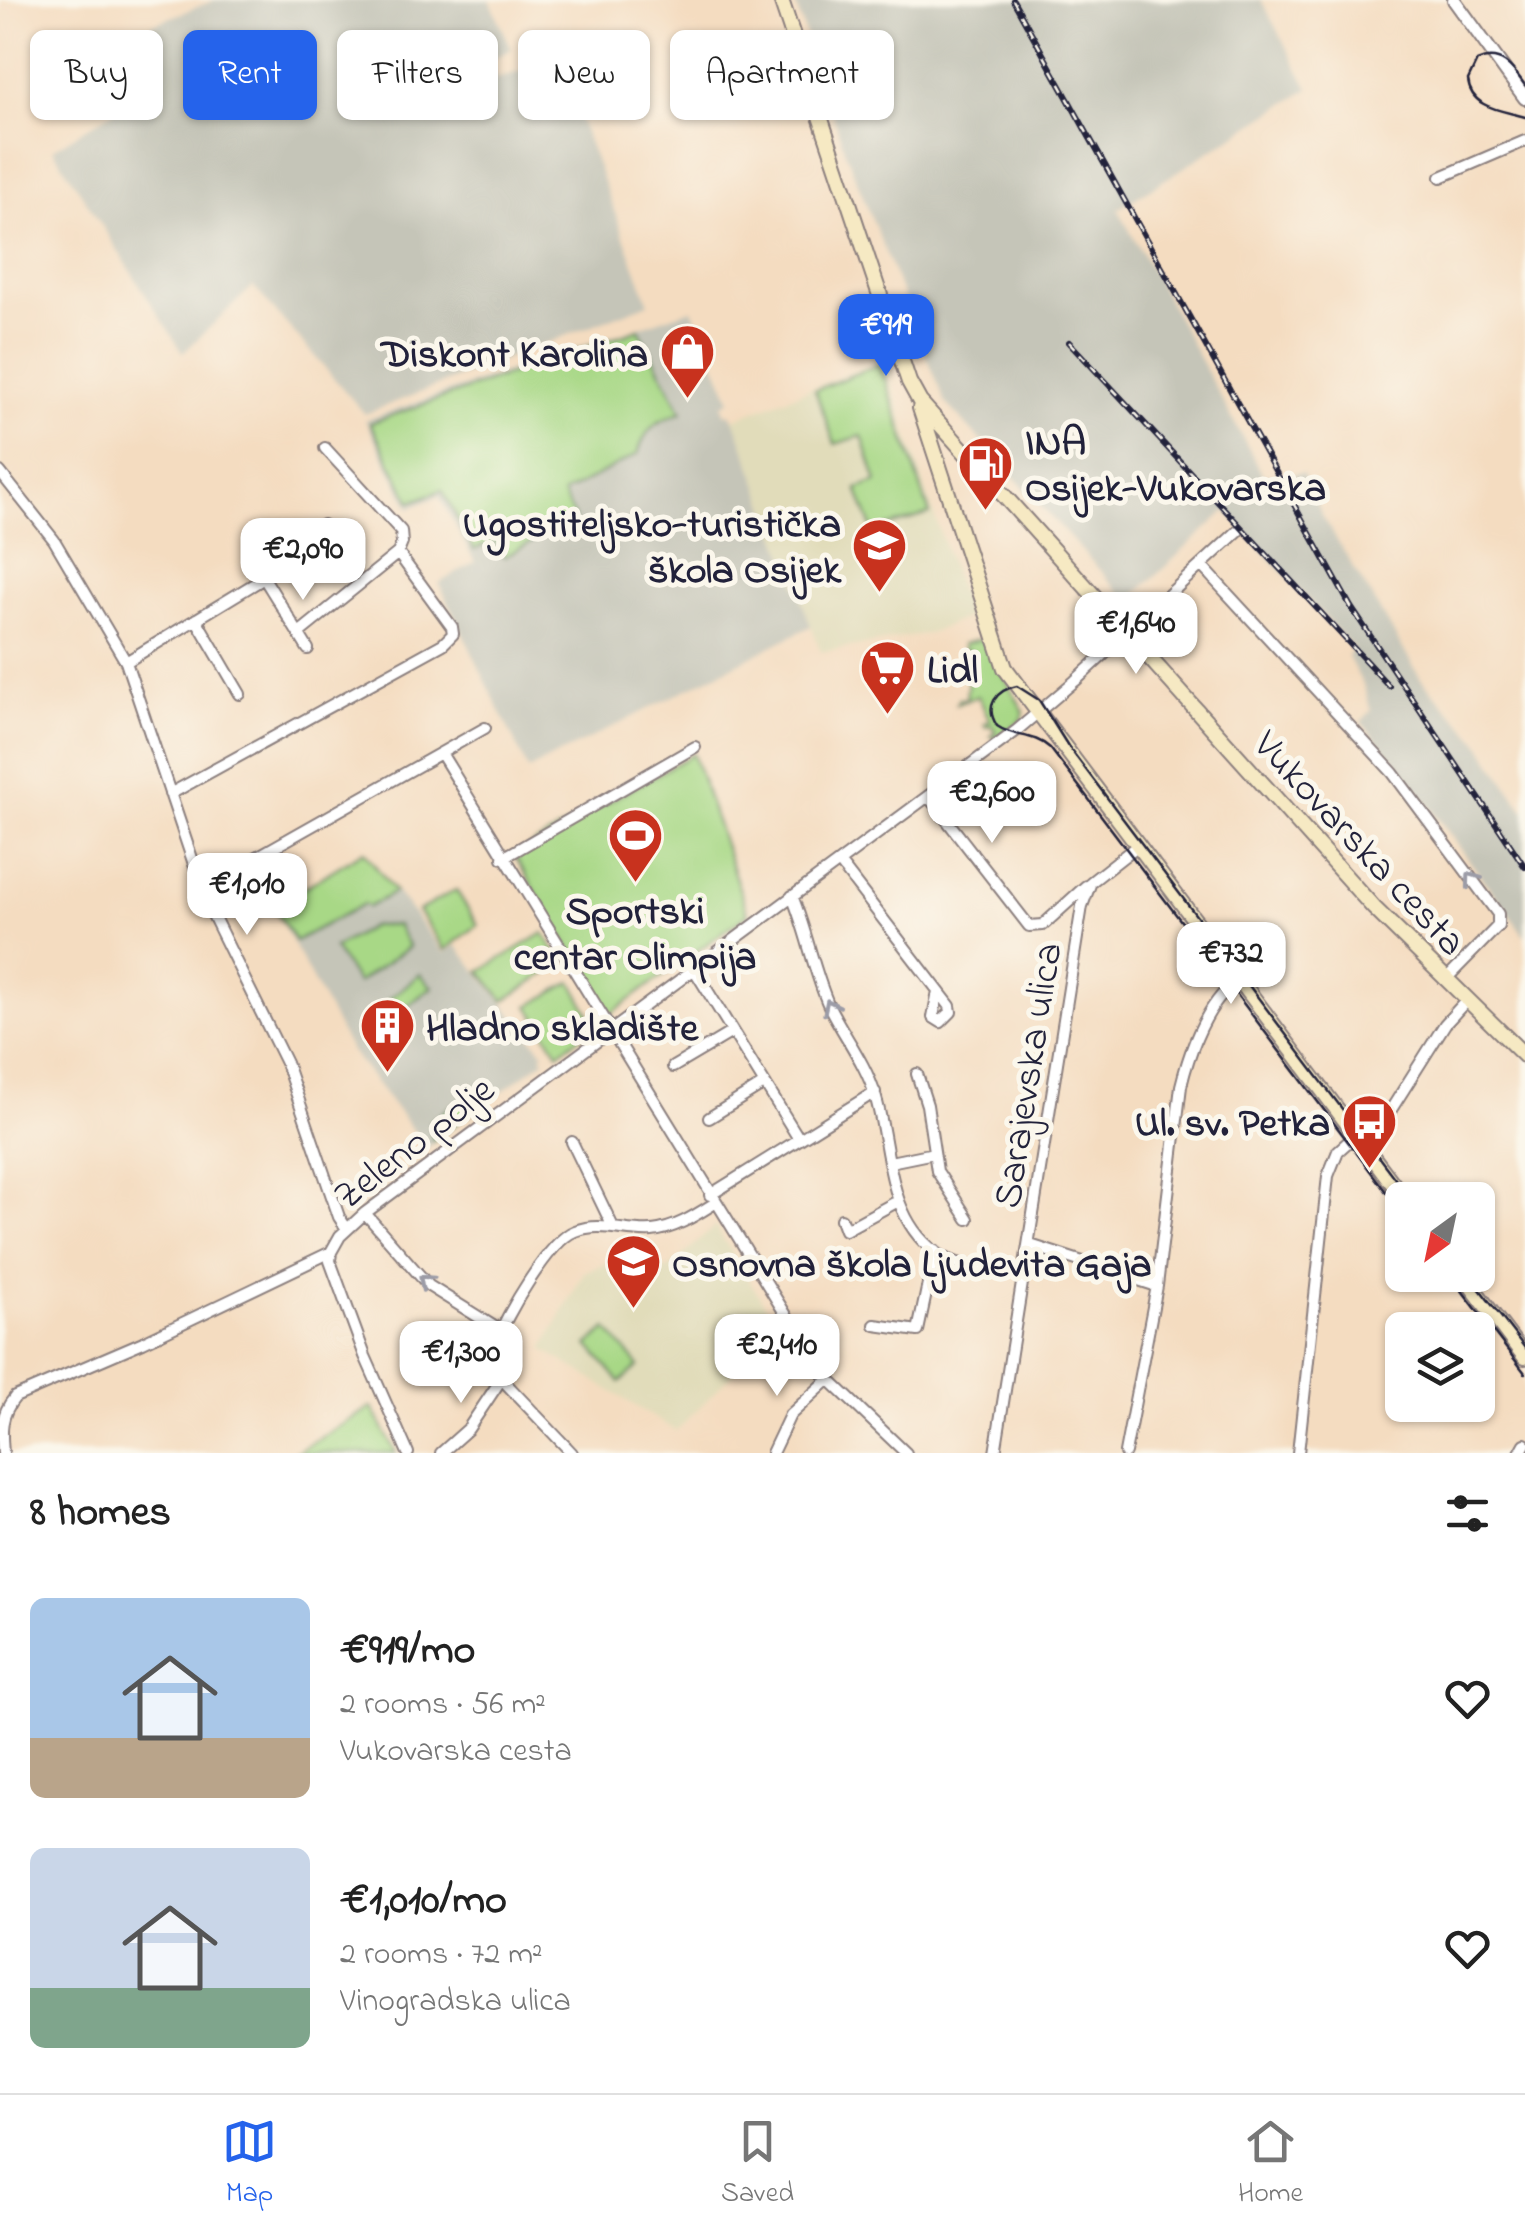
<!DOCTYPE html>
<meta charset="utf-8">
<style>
:root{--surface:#fff;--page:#f2f2f2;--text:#222;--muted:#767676;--line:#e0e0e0;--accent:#2563eb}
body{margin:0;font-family:"Indie Flower",sans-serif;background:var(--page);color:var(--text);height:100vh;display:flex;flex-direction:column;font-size:38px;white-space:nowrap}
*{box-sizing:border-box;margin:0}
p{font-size:32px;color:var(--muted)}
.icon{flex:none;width:55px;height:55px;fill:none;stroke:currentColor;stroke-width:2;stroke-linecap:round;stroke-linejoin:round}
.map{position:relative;height:1453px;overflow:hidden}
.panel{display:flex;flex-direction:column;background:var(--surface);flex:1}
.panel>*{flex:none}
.guide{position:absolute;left:30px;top:30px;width:1000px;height:90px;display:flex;gap:20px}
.needle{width:65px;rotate:213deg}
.controls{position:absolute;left:1385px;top:1182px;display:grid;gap:20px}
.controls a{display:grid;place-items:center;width:110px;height:110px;border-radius:15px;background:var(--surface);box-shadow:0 2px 8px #0004;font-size:50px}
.price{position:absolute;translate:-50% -85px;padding:0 22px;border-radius:20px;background:#fff;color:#222;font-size:32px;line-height:65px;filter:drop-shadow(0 2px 5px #0008)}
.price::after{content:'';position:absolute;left:50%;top:60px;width:30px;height:22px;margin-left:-15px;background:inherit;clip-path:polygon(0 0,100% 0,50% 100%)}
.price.current{background:var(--accent);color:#fff}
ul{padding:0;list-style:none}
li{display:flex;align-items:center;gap:30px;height:250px;padding:0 30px}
li span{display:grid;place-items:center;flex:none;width:280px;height:200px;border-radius:15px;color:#555}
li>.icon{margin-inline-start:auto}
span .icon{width:120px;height:120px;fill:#fffc;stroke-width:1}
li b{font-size:42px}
h2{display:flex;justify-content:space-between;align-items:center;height:120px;padding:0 30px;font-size:42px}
.pill{padding:0 35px;border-radius:15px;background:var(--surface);box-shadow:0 2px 8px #0004;font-size:35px;line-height:90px}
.pill.current{background:var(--accent);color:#fff}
.menu{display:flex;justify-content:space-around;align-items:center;height:140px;border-top:2px solid var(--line);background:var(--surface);font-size:28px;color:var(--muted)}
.menu a{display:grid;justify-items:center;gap:5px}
.menu .current{color:var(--accent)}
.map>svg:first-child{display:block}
.built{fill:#e1dcba}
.industrial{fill:#c5c5b8}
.green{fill:#a8d886;stroke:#657d60;stroke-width:2.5}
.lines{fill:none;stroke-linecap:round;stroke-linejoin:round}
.minor-casing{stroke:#8b7f7e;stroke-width:14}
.tertiary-casing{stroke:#8b7f7e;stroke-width:16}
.secondary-casing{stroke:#8b7f7e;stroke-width:18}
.minor{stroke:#fff;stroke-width:10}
.tertiary{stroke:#fff;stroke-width:12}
.secondary{stroke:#f6e9c3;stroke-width:14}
.tram{stroke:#22223b;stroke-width:2.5}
.rail-casing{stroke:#22223b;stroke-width:6}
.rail{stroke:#fbf7ec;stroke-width:2.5;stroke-dasharray:8;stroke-linecap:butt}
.oneway{stroke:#9c9ca7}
.labels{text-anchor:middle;stroke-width:10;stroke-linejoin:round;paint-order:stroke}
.poi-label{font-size:40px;font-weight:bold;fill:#22223b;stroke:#fbf7ec;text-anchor:start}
.street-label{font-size:40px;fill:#22223b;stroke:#fbf7ec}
</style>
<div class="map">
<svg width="1525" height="1453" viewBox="0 0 1525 1453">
<rect width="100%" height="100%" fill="#fbf7ec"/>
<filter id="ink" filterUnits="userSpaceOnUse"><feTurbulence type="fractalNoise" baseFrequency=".01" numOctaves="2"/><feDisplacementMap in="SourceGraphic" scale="20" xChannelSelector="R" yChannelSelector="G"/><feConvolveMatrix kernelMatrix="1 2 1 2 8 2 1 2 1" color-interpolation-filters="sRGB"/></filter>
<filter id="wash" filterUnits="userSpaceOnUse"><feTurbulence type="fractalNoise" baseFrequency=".0048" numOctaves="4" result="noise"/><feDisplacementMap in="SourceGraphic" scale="40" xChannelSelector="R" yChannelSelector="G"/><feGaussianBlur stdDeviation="2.25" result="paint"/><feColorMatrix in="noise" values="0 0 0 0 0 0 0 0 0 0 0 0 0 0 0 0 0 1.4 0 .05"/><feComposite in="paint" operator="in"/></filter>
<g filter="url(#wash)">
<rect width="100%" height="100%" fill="#f4dcc0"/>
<path class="built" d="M 883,360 L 968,617 L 930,633 L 821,652 L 734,419 Z
M 715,1226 L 776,1322 L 741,1356 L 745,1361 L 676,1431 L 543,1349 L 584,1272 L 618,1259 L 659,1262 L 667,1270 Z"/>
<path class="industrial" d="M 215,0 L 490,0 L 512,49 L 488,61 L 497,79 L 557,59 L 649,303 L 365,414 L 253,286 L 183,353 L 53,149 L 163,80 L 143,28 Z
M 794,0 L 1261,0 L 1309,89 L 1118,209 L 1263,475 L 1303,473 L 1324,519 L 1422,680 L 1479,742 L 1525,812 L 1525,936 L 1398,764 L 1361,722 L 1371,711 L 1363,685 L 1347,655 L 1354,649 L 1226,511 L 1128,601 L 945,402 L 845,151 Z
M 692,309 L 731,400 L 722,405 L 726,414 L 731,413 L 734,419 L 811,626 L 528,770 L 439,583 L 475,562 L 439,496 L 410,508 L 365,420 Z
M 364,851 L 444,953 L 456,945 L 544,1053 L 541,1055 L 544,1060 L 427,1148 L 350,1050 L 273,907 Z"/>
<path class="green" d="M 639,329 L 682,412 C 657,421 646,426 638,454 L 563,494 L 575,519 L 504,557 L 495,541 L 474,550 L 442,490 L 411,502 L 370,423 Z
M 880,364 L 930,514 L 873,531 L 857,489 L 877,482 L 862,436 L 835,444 L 815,390 Z
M 984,639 L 1024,712 L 1022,720 L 996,739 L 991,736 L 996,733 L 992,725 L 986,727 L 984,724 L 990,721 L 978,696 L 957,704 L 959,699 L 966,699 L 971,651 L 964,650 L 963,644 Z
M 693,754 L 748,914 L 609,1015 L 514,855 Z
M 364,851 L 395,892 L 368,907 L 364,904 L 295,941 L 273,907 Z
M 456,890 L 478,925 L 445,950 L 418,911 Z
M 397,925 L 409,947 L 357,983 L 334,948 L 372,926 Z
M 544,933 L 562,963 L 504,1001 L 480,971 Z
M 420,974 L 432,987 L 393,1017 L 383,1004 Z
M 572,982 L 596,1026 L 558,1053 L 529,1006 Z
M 482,1084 L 492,1097 L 433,1141 L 430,1122 Z
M 607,1329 L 639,1366 L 620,1382 L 588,1345 Z
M 372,1407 L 396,1453 L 295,1453 Z"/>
</g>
<g filter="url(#ink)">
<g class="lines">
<defs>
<path id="minor" d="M 1441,177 L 1525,141
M 0,472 L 54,540 L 126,662 L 207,903 L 286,1063 L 339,1217 L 347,1229
M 1201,565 L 1393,773 L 1498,914 L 1498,926 L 1445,980
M 264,578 L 308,649
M 196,619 L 240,694
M 299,633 L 398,553
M 126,662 L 264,578 L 323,525
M 441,753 L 821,1372 L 906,1453
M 170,794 L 443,644 L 453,634 L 452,627 L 398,553 L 402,543 L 401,531 L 325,448
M 928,796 L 1029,926 L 1043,925 L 1086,886
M 503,858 L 695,747
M 839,862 L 950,1006 L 951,1012 L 941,1022 L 933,1017 L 938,991
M 202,888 L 485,728
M 792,896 C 807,932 813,970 829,1006 C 844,1036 866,1064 875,1095 C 891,1147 886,1215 934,1251 C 958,1269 994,1270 1023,1275
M 694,969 L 799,1139
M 673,1067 L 732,1032
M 917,1074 L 927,1105 L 937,1171 L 968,1219
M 709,1118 L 764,1084
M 572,1142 L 613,1227
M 1364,1145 L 1375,1135 L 1445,1024 L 1466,1001
M 890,1162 L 934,1153
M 710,1195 L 875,1092
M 365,1213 L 429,1286 L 501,1331
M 841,1219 L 845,1230 L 898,1201
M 1030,1245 L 1157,1286
M 331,1252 L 330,1261 L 365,1356 L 408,1453
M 875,1325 L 918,1331 L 935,1251
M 3,1453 C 1,1431 0,1415 15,1397 L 143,1342 L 331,1252 L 340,1236 L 365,1213 L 1016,731 L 1075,681 L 1238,531
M 441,1453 L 468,1429 L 500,1381
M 572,1453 L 496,1373 C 493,1363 492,1353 496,1343 C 505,1316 550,1240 575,1231 C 601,1221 626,1233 652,1231 C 675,1229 696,1215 715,1203
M 772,1453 L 790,1415 L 828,1380
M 995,1453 L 1082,906 L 1091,882 L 1137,846
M 1125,1453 L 1157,1286 L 1181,1086 C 1190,1049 1207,1003 1238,980
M 1298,1453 L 1328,1176 L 1338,1151 L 1356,1135
M 1520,1453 L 1525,1444"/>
<path id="tertiary" d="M 1454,0 L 1525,98"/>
<path id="secondary" d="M 781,0 L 909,382 L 920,402 L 1374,908 L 1525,1056
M 920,408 L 1005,668 L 1405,1200
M 1463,1275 L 1525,1357"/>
</defs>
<use href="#minor" class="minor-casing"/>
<use href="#tertiary" class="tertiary-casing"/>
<use href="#secondary" class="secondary-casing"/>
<use href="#minor" class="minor"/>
<use href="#tertiary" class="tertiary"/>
<use href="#secondary" class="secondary"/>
<path class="tram" d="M 1525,85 C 1513,68 1500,50 1477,61 L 1468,80 C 1471,109 1502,110 1525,117
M 1402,1213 L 1050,748 C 1034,733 1014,738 997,726 C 984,706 996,690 1017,686 L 1039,700 L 1068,746 L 1411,1200
M 1450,1275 L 1525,1373
M 1469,1275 L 1525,1348"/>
<defs>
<path id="rail" d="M 1013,0 L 1351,607 L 1525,867
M 1069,342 L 1389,686"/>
</defs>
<use href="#rail" class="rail-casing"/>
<use href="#rail" class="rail"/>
</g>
<defs><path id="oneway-chevron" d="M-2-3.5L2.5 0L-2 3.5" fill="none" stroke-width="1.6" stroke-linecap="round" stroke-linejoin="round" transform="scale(2.5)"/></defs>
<g class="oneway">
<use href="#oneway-chevron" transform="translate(1472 879) rotate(-126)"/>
<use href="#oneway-chevron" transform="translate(830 1006) rotate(-116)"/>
<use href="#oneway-chevron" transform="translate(425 1281) rotate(-138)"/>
</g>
</g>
<defs>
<symbol id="shop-pin" viewBox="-11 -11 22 30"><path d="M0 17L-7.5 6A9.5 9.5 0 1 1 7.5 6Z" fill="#c8321e" stroke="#fbf7ec"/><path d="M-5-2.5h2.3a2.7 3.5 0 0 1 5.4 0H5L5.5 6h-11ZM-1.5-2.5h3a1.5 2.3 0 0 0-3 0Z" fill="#fff"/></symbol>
<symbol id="fuel-pin" viewBox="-11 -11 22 30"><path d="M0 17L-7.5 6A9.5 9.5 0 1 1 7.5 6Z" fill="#c8321e" stroke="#fbf7ec"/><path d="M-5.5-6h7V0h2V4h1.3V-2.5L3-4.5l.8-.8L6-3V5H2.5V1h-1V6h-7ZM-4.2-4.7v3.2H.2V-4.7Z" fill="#fff"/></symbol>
<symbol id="school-pin" viewBox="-11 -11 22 30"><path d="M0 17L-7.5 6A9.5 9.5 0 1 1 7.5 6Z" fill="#c8321e" stroke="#fbf7ec"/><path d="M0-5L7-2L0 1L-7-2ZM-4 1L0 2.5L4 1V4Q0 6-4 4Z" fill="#fff"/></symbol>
<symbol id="supermarket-pin" viewBox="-11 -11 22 30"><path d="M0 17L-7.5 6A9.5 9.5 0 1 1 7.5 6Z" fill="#c8321e" stroke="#fbf7ec"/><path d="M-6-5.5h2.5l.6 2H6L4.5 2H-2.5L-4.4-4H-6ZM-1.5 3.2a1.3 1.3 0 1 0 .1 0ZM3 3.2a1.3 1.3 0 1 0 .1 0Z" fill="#fff"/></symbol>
<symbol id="stadium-pin" viewBox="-11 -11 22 30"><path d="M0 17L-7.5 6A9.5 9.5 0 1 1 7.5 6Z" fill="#c8321e" stroke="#fbf7ec"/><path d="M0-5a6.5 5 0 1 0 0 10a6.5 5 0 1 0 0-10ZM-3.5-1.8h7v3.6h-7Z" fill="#fff"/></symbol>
<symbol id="building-pin" viewBox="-11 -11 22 30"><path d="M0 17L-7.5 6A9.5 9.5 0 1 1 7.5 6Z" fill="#c8321e" stroke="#fbf7ec"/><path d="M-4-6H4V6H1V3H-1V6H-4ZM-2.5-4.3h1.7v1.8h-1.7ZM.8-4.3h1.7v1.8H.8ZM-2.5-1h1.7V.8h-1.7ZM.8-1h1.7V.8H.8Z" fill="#fff"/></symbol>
<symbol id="bus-pin" viewBox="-11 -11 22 30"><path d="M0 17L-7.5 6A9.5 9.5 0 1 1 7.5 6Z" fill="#c8321e" stroke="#fbf7ec"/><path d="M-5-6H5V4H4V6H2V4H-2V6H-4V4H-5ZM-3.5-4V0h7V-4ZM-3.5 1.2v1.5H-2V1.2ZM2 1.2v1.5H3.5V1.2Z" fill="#fff"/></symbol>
</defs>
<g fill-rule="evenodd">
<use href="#shop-pin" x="656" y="320" width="63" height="86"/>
<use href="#fuel-pin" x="954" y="432" width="63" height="86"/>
<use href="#school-pin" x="848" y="514" width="63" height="86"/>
<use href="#supermarket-pin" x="856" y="636" width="63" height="86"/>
<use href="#stadium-pin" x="604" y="804" width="63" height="86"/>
<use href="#building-pin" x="356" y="994" width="63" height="86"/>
<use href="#bus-pin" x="1338" y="1090" width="63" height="86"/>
<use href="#school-pin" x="602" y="1230" width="63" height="86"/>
</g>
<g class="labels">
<g class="poi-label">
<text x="648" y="366" text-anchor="end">Diskont Karolina</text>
<text x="1025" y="454">INA<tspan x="1025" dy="46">Osijek-Vukovarska</tspan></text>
<text x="841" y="536" text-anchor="end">Ugostiteljsko-turistička<tspan x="841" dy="46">škola Osijek</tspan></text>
<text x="927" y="682">Lidl</text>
<text x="635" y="923" text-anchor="middle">Sportski<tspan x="635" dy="46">centar Olimpija</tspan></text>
<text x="426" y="1040">Hladno skladište</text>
<text x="1330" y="1135" text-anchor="end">Ul. sv. Petka</text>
<text x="672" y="1276">Osnovna škola Ljudevita Gaja</text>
</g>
<g class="street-label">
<text transform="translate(1361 842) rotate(47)" y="14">Vukovarska cesta</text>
<text transform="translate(1026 1075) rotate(-81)" y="14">Sarajevska ulica</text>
<text transform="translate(413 1141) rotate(-38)" y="14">Zeleno polje</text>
</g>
</g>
</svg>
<div class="controls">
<a><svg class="needle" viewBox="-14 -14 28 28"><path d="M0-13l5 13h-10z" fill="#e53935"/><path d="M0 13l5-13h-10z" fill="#767676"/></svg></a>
<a><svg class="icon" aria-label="layers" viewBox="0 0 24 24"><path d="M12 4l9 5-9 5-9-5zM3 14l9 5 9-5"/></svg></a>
</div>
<b class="price current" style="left:886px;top:379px">€919</b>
<b class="price" style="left:303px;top:603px">€2,090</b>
<b class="price" style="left:1136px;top:677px">€1,640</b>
<b class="price" style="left:992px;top:846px">€2,600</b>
<b class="price" style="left:247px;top:938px">€1,010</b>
<b class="price" style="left:1231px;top:1007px">€732</b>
<b class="price" style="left:777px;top:1399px">€2,410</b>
<b class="price" style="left:461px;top:1406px">€1,300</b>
<div class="guide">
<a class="pill">Buy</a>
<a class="pill current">Rent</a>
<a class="pill">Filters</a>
<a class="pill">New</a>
<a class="pill">Apartment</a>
</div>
</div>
<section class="panel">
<h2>8 homes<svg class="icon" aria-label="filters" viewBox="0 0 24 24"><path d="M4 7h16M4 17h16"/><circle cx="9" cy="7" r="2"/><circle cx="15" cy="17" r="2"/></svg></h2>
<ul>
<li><span style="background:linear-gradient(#a9c7e8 70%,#b9a48a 0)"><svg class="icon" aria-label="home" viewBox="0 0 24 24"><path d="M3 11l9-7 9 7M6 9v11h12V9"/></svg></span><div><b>€919/mo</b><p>2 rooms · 56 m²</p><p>Vukovarska cesta</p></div><svg class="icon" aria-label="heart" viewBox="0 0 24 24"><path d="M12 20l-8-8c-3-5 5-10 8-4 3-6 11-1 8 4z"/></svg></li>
<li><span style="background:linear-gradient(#c9d6e8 70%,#7fa58c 0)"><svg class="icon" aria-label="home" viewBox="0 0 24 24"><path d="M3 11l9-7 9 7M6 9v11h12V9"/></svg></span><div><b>€1,010/mo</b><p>2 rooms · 72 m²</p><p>Vinogradska ulica</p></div><svg class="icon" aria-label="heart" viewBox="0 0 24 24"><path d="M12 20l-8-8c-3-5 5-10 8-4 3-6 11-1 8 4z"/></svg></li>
</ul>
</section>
<nav class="menu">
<a class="current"><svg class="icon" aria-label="map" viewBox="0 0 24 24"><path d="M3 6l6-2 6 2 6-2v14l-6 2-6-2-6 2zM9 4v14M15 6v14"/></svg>Map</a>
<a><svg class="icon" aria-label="saved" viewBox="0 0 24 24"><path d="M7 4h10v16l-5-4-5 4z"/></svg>Saved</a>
<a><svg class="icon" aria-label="home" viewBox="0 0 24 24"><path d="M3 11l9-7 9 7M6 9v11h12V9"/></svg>Home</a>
</nav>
